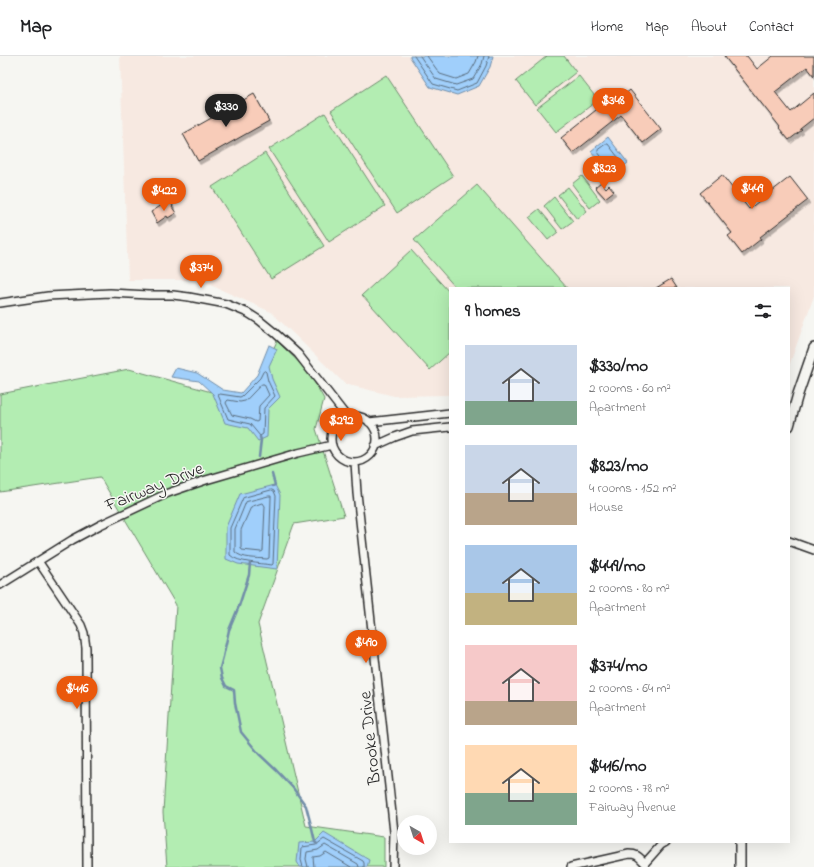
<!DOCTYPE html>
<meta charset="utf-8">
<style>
:root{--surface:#fff;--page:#f2f2f2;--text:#202124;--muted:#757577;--line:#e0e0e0;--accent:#ea580c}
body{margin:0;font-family:"Indie Flower",sans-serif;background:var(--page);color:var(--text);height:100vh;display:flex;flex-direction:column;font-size:15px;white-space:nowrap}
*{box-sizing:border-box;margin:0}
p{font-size:13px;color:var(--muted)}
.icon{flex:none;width:22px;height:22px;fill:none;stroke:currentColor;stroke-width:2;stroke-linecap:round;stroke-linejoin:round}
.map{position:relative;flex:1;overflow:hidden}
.side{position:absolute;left:449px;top:231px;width:341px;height:556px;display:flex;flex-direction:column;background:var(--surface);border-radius:0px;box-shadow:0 4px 16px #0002}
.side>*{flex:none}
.needle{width:26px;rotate:141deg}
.fabs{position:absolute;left:397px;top:759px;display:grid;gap:8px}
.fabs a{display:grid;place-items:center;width:40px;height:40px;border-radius:50%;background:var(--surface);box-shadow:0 4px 16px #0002;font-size:20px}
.price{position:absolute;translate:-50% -34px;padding:0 9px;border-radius:14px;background:var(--accent);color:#fff;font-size:13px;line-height:26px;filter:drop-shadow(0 1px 2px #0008)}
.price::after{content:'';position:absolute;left:50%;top:24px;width:12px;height:9px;margin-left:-6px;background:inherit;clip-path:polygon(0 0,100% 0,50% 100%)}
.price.current{background:#222;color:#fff}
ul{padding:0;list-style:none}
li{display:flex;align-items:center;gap:12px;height:100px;padding:0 16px}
li span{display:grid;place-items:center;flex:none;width:112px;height:80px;border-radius:0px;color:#555}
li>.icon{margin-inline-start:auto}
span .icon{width:48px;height:48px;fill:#fffc;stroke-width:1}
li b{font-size:17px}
h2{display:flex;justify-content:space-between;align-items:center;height:48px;padding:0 16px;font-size:17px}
header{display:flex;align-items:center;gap:24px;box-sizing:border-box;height:56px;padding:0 20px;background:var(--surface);border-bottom:1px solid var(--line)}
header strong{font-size:19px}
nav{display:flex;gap:22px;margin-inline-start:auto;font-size:14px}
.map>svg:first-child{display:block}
.built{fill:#f7e9e1}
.green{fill:#b3edb2;stroke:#6f8c6e}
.water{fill:#a0cffb;stroke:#718da8}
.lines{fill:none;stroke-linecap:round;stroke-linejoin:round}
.shore{stroke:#5a6d7e;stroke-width:1}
.stream{stroke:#718da8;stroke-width:2.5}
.building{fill:#f8ccb9;stroke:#2b2b2b;filter:url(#shadow)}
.minor-casing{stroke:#2b2b2b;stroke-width:10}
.tertiary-casing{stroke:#2b2b2b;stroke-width:12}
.minor{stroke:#f6f6f2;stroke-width:7}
.tertiary{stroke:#f6f6f2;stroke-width:9}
.labels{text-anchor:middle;stroke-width:3;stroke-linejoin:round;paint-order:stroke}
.street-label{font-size:18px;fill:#2b2b2b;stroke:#f6f6f2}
</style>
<header>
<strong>Map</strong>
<nav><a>Home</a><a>Map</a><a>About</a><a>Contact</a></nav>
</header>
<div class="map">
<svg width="814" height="811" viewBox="0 0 814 811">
<defs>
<filter id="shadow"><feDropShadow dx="2" dy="3.5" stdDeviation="0" flood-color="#0004"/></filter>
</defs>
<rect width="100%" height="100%" fill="#f6f6f2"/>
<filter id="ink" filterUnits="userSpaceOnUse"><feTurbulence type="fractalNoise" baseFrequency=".025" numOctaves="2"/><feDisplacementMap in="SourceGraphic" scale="8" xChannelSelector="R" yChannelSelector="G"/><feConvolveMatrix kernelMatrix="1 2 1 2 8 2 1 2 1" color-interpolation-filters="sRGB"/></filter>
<g filter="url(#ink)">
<path class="built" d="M 120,0 L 814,0 L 814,240 L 789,310 L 789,232 L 450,232 L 450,339 L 394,340 L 345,328 L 271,256 L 199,224 L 128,224 Z"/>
<path class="green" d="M 547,0 L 564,0 L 576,16 L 535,49 L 516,25 Z
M 386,19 L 453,120 L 397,157 L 331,55 Z
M 579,20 L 598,44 L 556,76 L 537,52 Z
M 325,57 L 385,150 L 329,186 L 269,93 Z
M 265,97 L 324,190 L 271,223 L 212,131 Z
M 582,120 L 600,144 L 590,152 L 572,128 Z
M 477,129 L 567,232 L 456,232 L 414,184 Z
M 568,131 L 587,155 L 577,163 L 558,139 Z
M 554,141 L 573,165 L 562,173 L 544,150 Z
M 539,153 L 558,176 L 548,184 L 529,161 Z
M 411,194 L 450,237 L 450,296 L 430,314 L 362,239 Z
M 277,285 L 308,315 L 324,343 L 316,373 L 344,460 L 294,468 L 258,568 L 306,770 L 384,781 L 384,811 L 167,811 L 163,756 L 176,549 L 100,421 L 0,436 L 0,338 L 129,313 L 233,342 L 254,334 Z"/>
<path class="water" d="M 410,0 L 493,0 L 490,11 L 479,30 L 457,39 L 430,31 L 410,1 Z
M 608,81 L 628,107 L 611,120 L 591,95 Z
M 269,289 L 277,293 L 269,310 L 272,323 L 280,341 L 268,353 L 267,381 L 258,385 L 248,372 L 225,367 L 213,338 L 199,325 L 171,321 L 176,312 L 197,317 L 223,334 L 241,337 L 257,319 Z
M 275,429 L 280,439 L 277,513 L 238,508 L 226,503 L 226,471 L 240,438 Z
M 324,777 L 369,804 L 367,811 L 300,811 L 297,806 L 299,787 L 315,786 Z"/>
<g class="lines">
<path class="shore" d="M 414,0 L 433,28 L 457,35 L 477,27 L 486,10 L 489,0
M 420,0 L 436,23 L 456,29 L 473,23 L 482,8 L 484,0
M 427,0 L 440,18 L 456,23 L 469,18 L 476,6 L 478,0
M 606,88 L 608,88 L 621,105 L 621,107 L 613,113 L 610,113 L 598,96 L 598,94 Z
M 265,315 L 266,316 L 268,325 L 275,340 L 264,352 L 263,378 L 260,380 L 250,368 L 228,363 L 218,339 L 220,338 L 240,341 L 242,340 L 260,322 L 263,316 Z
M 262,328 L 264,328 L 269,339 L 259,350 L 258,365 L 256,366 L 250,363 L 232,359 L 226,347 L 227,345 L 228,344 L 240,346 L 245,345 Z
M 272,434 L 274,435 L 276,440 L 273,508 L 272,509 C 260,507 238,507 230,499 L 230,472 L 243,442 Z
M 269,440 L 271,440 L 271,442 L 269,502 L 267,503 C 257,502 242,503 235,496 L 235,473 L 246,446 Z
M 263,447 L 265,450 L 263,495 L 261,496 L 242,494 L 241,492 L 241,474 L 251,451 Z
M 303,811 L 301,804 L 302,791 L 316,789 L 324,783 L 363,805 L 364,807 L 364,811
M 308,811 L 306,803 L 307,796 L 318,794 L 325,789 L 358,808 L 359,811
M 314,811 L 313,801 L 320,800 L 326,796 L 351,811"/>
<path class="stream" d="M 259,401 L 261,384 L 260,381
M 272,418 L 275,429 L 273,430
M 250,507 L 249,519 L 239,550 L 229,574 L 223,601 L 220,612 L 222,622 L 226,630 L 234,634 L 235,647 L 241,676 L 259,698 L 276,714 L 293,732 L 306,750 L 311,769 L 315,786 L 317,788"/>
</g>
<path class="building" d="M 724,0 L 747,0 L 757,13 L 773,0 L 814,0 L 814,20 L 807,11 L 775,36 L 791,56 L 814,37 L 814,62 L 800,73 L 802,74 L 789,84 L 779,72 L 780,71 Z
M 630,34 L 661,73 L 643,87 L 621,59 L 573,97 L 561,82 L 606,46 L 610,51 Z
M 254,38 L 269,65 L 198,105 L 183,78 Z
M 722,119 L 749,153 L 790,121 L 808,144 L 760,181 L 761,183 L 742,198 L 728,180 L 732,177 L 700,137 Z
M 601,126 L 606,132 L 609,129 L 614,135 L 605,142 L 595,131 Z
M 170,144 L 173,150 L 172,151 L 176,157 L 168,162 L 167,160 L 157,167 L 151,156 Z
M 671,223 L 677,232 L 656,232 Z"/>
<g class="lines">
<defs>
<path id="minor" d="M 0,247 L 48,240 L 110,237 L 149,239 L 173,239 L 189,241 L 226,248 L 248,257 L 259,264 L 275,277 L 298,298 L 347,361
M331 383a23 23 0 1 1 46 0a23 23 0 1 1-46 0Z
M 369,366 L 450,357
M 375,390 L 395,381 L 412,375 L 450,371
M 355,406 L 357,437 L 394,776 L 393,811
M 789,485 L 814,494
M 38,505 L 75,560 L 81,569 L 84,577 L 86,592 L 87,811
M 0,529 L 72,484 L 100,469 L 168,437 L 206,424 L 298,397 L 332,389
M 571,811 L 629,798 C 638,798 639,801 645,807 L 661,789 L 666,786"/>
<path id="tertiary" d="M 789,370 L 798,338 L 814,292
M 740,811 L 740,786"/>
</defs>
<use href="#minor" class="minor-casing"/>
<use href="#tertiary" class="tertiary-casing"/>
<use href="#minor" class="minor"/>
<use href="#tertiary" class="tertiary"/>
</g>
</g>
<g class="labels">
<g class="street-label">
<text transform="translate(154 430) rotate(-22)" y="6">Fairway Drive</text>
<text transform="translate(369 682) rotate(-96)" y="6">Brooke Drive</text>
</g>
</g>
</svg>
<div class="fabs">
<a><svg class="needle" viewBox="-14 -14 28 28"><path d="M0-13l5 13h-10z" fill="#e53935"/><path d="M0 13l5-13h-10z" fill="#757577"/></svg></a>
</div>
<b class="price" style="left:613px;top:66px">$348</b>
<b class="price current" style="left:226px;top:72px">$330</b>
<b class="price" style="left:604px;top:134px">$823</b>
<b class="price" style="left:752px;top:154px">$449</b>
<b class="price" style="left:164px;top:156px">$422</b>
<b class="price" style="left:201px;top:233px">$374</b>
<b class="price" style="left:341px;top:386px">$292</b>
<b class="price" style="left:366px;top:608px">$490</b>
<b class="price" style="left:77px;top:654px">$416</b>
<section class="side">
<h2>9 homes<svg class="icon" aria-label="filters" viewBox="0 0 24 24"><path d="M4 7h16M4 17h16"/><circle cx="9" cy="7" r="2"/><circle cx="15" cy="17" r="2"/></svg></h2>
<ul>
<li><span style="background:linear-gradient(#c9d6e8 70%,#7fa58c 0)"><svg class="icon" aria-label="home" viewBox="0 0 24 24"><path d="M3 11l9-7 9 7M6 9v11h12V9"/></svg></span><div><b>$330/mo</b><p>2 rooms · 60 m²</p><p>Apartment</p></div></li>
<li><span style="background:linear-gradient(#c9d6e8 60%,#b9a48a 0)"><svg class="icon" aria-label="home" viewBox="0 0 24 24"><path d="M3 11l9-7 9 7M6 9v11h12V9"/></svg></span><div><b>$823/mo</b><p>4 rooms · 152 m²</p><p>House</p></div></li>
<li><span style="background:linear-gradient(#a9c7e8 60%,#c2b280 0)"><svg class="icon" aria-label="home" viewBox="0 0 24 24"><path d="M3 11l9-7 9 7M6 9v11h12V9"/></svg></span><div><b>$449/mo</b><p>2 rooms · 80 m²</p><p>Apartment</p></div></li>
<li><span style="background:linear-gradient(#f6c9c9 70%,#b9a48a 0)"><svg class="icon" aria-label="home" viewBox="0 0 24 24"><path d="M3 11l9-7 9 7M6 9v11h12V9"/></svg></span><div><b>$374/mo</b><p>2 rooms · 64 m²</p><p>Apartment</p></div></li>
<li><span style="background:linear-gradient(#ffd9b3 60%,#7fa58c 0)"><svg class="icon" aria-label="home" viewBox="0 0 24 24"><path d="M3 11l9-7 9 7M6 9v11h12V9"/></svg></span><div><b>$416/mo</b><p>2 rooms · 78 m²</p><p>Fairway Avenue</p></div></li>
</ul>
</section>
</div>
